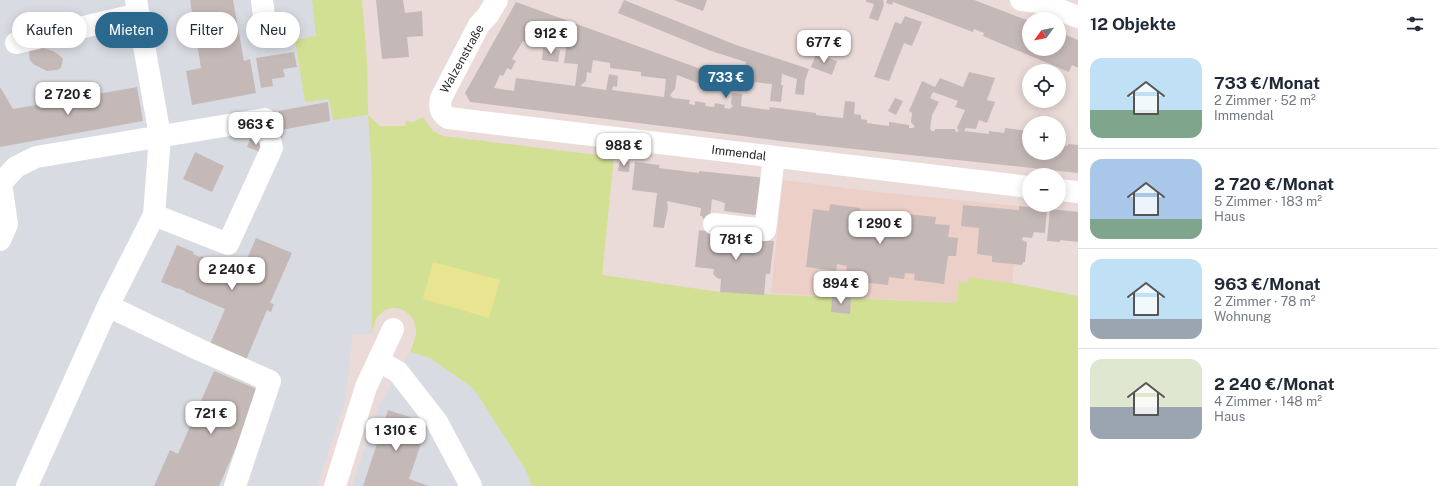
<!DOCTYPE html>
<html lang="de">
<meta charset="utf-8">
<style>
:root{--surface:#fff;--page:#f2f2f3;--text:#1f2937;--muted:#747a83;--line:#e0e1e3;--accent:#2a688d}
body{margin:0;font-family:"Public Sans",sans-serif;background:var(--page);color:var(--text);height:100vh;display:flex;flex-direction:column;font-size:15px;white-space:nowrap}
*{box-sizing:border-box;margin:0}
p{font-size:13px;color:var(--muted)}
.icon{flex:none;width:22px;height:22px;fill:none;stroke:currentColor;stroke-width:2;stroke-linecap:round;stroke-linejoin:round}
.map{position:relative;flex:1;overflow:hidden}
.panel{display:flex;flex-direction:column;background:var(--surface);width:360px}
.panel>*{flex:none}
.top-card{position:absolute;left:12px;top:12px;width:380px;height:36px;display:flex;gap:8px}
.needle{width:26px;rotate:237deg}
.tools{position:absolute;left:1022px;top:12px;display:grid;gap:8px}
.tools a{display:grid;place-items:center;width:44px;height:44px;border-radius:50%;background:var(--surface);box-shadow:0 2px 10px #0003;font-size:20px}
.price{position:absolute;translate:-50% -34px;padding:0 9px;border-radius:8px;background:#fff;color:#222;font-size:13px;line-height:26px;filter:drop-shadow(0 1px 2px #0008)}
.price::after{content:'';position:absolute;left:50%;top:24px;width:12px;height:9px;margin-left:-6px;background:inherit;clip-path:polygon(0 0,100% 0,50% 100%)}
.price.selected{background:var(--accent);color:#fff}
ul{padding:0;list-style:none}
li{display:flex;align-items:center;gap:12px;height:100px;padding:0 12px}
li+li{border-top:1px solid var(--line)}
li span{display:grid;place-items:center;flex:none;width:112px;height:80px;border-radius:12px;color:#555}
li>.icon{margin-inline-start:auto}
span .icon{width:48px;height:48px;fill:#fffc;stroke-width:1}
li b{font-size:17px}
h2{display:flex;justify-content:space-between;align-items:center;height:48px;padding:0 12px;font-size:17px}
.chip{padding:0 14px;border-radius:18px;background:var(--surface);box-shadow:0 2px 10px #0003;font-size:14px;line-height:36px}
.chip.selected{background:var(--accent);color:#fff}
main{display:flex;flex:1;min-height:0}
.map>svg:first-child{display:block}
.industrial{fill:#d9dbe2}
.education{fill:#eccfc7}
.green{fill:#d2e094}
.pitch{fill:#e8e490}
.building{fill:#c5b9b7;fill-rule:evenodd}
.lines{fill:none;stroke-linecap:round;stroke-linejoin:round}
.minor{stroke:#fff;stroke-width:22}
.labels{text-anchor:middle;stroke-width:3;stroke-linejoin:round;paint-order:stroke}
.street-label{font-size:12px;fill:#272727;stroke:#fff}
</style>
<main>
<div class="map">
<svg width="1078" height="486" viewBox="0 0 1078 486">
<rect width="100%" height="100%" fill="#eadad8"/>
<path class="industrial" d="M 0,0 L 312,0 L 316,36 L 295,40 L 305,102 L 329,99 L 333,120 L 368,115 L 372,178 L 372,334 L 353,334 L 345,401 L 317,486 L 0,486 Z
M 410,352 L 430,358 L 474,389 L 525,469 L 532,486 L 352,486 L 378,407 Z"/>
<path class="education" d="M 783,180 L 877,192 L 1019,206 L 1012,283 L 969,277 L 968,283 L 959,282 L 956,303 L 771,293 Z"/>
<path class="green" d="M 312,0 L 362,0 L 367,61 L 368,115 L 380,126 L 405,126 L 406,121 L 413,122 L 423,117 L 433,131 L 443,136 L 614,157 L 602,275 L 720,292 L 832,297 L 831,312 L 850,314 L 851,298 L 956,303 L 959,282 L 968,283 L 969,277 L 1012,283 L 1078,296 L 1078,486 L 532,486 L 525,469 L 474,389 L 430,358 L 410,352 C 412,347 415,340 416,334 C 418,311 390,297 376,319 C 374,323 373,330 372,334 L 372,178 L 368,115 L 333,120 L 329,99 L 305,102 L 295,40 L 316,36 Z"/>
<path class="pitch" d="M 433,262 L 500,280 L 489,318 L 423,299 Z"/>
<path class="building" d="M 190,0 L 233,0 L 244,61 L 250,59 L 256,93 L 192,105 L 186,71 L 201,68 Z
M 376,0 L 403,0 L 405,13 L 422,11 L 423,36 L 407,37 L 409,57 L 382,59 Z
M 624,0 L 736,45 L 809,69 L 805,81 L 804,95 L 795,94 L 797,79 L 782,74 L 781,85 L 783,85 L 781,102 L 770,101 L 772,84 L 744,81 L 746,62 L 711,51 L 618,13 Z
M 674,0 L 707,0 L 703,11 Z
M 866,0 L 883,0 L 884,5 L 878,21 L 869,18 L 874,4 L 866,2 Z
M 887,0 L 974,0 L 1029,21 L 1029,49 L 1059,49 L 1059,32 L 1078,40 L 1078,68 L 1072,65 L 1069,72 L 983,36 L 984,33 L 974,29 L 973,32 L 893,2 L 892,5 L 886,3 Z
M 516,2 L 709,72 L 722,74 L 719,91 L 677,75 L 675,89 L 670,95 L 673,98 L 690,100 L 689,104 L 695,105 L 695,101 L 706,103 L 705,106 L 714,107 L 715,103 L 725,105 L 724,108 L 730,109 L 733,106 L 731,104 L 732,93 L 742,94 L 741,106 L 769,110 L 770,107 L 816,113 L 816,115 L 843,118 L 845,101 L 855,102 L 854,114 L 861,115 L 861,119 L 867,120 L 867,123 L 889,126 L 889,122 L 896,123 L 909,125 L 909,128 L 912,128 L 915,127 L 911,122 L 912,113 L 909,111 L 922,81 L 935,87 L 940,78 L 963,87 L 969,72 L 995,78 L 987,100 L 995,102 L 987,123 L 979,120 L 976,129 L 966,128 L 964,131 L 989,134 L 989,131 L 1004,133 L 1005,128 L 1029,131 L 1029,153 L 1059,153 L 1059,145 L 1068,146 L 1068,144 L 1078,145 L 1078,173 L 789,142 L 470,102 L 465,93 ZM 534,23 L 568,35 L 564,63 L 578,64 L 575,86 L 516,78 L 514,91 L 494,88 L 500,75 L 503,76 L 507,68 L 511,70 L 516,61 L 512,59 L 523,41 L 527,43 L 533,31 L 530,29 ZM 593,60 L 610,63 L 610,68 L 641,72 L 641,76 L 666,79 L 664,97 L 612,90 L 613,86 L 617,87 L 618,76 L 609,74 L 606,90 L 580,86 L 586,81 L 587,72 L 591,73 ZM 933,92 L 958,101 L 955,107 L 965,110 L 957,128 L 959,131 L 956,132 L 955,129 L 935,129 L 935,131 L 932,131 L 930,129 L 932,115 L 939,102 L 930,98 Z
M 905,16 L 922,22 L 912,46 L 904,43 L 889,81 L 874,77 L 895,22 L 901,24 Z
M 40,47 L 53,51 L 59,55 L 63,59 L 61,68 L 57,70 L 47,71 L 33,64 L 30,60 L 29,52 L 31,49 Z
M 543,48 L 560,50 L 558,62 L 542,60 Z
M 294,52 L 297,67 L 283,69 L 285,77 L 272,79 L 273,86 L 261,88 L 256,58 Z
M 816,54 L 837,61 L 832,75 L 811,67 Z
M 0,87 L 13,109 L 137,87 L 143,121 L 0,147 Z
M 895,98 L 903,101 L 896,115 L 888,111 Z
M 328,102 L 330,121 L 281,130 L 278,111 Z
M 250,139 L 266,146 L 262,153 L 247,147 Z
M 195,152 L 224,166 L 212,192 L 183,179 Z
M 620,161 L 630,162 L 629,172 L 618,171 Z
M 635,162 L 660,165 L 659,168 L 699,173 L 699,171 L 767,178 L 759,211 L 755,215 L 724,211 L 725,203 L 712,199 L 710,219 L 708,220 L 703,219 L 702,216 L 700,216 L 701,208 L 667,201 L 668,208 L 664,228 L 653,227 L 657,193 L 632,190 Z
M 830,204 L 860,208 L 859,214 L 880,217 L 879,220 L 885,221 L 885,217 L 906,220 L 906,214 L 936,217 L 935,224 L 950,225 L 948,237 L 958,238 L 956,256 L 948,256 L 944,284 L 914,280 L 915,274 L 905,273 L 904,279 L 889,277 L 888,285 L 861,282 L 862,274 L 846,272 L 847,266 L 837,264 L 836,271 L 806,267 L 813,209 L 829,211 Z
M 963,205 L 1019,210 L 1019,206 L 1047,209 L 1045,233 L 1034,232 L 1032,238 L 1023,237 L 1022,240 L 1027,242 L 1025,262 L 1023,262 L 1022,265 L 992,262 L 992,256 L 977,254 L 979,228 L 961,226 Z
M 1050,209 L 1078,212 L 1078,242 L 1060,240 L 1060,242 L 1047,241 Z
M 699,230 L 752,237 L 751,239 L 774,241 L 770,274 L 766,274 L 764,295 L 720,292 L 721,279 L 717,278 L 713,274 L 714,269 L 695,267 Z
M 256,238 L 292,253 L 270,303 L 274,304 L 271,312 L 267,310 L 246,360 L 210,344 L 225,309 L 185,292 L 185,291 L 178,288 L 178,289 L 161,282 L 177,245 L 194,252 L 193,254 L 200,257 L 201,256 L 241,273 Z
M 832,297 L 851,298 L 850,314 L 831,312 Z
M 214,371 L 261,391 L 219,486 L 154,486 L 170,450 L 178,454 Z
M 388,410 L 428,423 L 409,479 L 429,486 L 363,486 Z"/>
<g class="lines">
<path class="minor" d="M 262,0 L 266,31
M 497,0 L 488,15 L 479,25 L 441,98 C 439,108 440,112 448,118 L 1029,187
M 1021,0 L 1039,2 L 1078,17
M 16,43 L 139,14
M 0,182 L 1,183 L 16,167 L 36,157 L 265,119 L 272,148 L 228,244 L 154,215
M 1059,190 L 1078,192
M 714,224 L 765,230 L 774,157
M 0,240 L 7,224 L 1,183
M 108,306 L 200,350 L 270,381 L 235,486
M 379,361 L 398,372 L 437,422 L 471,486
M 27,486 L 108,306 L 154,215 L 160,136 L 136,0
M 335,486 L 366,387 L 393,329"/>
</g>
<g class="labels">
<g class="street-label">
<text transform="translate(462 59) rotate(-61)" y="4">Walzenstraße</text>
<text transform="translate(739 153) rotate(7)" y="4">Immendal</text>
</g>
</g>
</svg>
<div class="tools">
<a><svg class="needle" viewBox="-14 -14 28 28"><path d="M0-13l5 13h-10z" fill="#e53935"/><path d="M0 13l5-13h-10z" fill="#747a83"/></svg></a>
<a><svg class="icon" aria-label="locate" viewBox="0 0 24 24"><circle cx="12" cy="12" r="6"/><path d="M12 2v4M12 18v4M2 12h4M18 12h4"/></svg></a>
<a>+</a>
<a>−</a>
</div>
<b class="price" style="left:551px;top:55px">912 €</b>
<b class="price" style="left:824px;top:64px">677 €</b>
<b class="price selected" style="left:726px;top:99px">733 €</b>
<b class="price" style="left:68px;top:116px">2 720 €</b>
<b class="price" style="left:256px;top:146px">963 €</b>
<b class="price" style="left:624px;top:167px">988 €</b>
<b class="price" style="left:880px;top:245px">1 290 €</b>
<b class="price" style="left:736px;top:261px">781 €</b>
<b class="price" style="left:232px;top:291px">2 240 €</b>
<b class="price" style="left:841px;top:305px">894 €</b>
<b class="price" style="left:211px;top:435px">721 €</b>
<b class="price" style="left:396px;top:452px">1 310 €</b>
<div class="top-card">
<a class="chip">Kaufen</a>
<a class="chip selected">Mieten</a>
<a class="chip">Filter</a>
<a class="chip">Neu</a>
</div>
</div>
<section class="panel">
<h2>12 Objekte<svg class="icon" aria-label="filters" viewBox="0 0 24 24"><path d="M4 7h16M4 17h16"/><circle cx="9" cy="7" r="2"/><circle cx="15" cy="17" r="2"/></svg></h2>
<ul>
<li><span style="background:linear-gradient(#bfe0f5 65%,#7fa58c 0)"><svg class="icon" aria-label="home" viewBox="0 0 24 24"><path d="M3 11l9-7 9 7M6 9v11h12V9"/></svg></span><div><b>733 €/Monat</b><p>2 Zimmer · 52 m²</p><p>Immendal</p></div></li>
<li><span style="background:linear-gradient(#a9c7e8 75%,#7fa58c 0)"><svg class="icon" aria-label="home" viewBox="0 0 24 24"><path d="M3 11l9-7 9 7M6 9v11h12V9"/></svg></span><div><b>2 720 €/Monat</b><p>5 Zimmer · 183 m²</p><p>Haus</p></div></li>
<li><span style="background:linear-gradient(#bfe0f5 75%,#9aa5b1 0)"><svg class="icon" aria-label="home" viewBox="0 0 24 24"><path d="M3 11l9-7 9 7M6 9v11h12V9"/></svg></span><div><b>963 €/Monat</b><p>2 Zimmer · 78 m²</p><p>Wohnung</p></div></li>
<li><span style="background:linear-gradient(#dfe7d0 60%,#9aa5b1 0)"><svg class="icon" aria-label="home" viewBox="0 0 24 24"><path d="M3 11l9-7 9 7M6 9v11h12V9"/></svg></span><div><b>2 240 €/Monat</b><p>4 Zimmer · 148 m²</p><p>Haus</p></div></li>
</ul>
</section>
</main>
